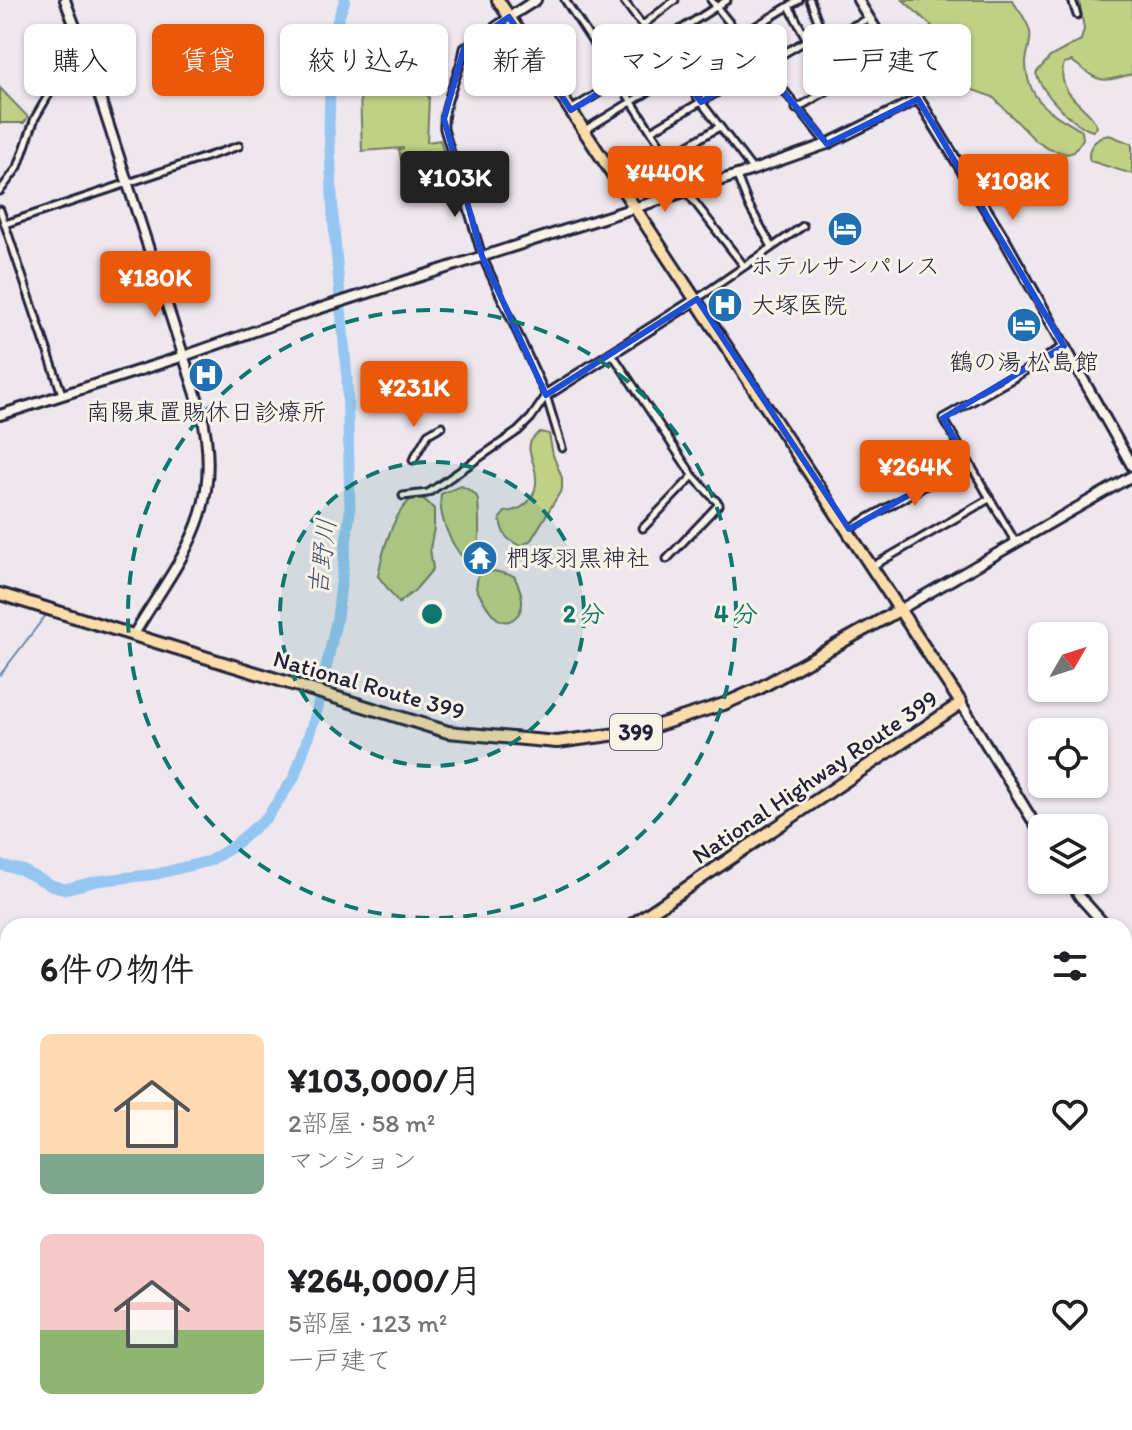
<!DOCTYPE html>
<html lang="ja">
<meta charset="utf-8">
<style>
:root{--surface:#fff;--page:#f2f2f2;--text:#202124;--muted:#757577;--accent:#ea580c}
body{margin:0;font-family:Itim,"Klee One",sans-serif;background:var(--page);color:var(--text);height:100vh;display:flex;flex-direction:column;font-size:30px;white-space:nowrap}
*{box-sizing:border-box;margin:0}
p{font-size:26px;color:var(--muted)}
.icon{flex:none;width:44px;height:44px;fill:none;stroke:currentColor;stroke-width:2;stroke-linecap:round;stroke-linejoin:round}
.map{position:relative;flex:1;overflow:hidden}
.side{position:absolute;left:0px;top:918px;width:1132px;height:512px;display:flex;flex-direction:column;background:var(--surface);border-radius:24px 24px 0 0;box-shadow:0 2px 6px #0004}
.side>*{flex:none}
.hud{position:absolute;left:24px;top:24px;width:1084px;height:72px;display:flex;gap:16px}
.needle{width:52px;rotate:51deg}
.controls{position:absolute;left:1028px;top:622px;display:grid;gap:16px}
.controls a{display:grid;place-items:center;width:80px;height:80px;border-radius:12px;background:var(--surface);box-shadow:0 2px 6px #0004;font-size:40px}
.price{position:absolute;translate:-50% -68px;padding:0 18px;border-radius:8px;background:var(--accent);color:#fff;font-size:26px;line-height:52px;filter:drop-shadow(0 2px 4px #0008)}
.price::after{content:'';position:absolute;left:50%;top:48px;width:24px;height:18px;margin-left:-12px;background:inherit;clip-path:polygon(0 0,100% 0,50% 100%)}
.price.active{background:#222;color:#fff}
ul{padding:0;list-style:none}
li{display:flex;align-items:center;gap:24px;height:200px;padding:0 40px}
li span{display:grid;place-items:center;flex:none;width:224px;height:160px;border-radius:12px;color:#555}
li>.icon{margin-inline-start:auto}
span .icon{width:96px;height:96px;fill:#fffc;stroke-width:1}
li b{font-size:34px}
h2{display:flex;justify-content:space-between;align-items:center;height:96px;padding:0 40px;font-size:34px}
.tag{padding:0 28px;border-radius:12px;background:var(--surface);box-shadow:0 2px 6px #0004;font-size:28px;line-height:72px}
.tag.active{background:var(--accent);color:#fff}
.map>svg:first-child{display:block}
.green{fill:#c0d186;stroke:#717a60;stroke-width:2}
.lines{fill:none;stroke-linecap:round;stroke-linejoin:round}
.stream{stroke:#6684a8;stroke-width:2}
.river{stroke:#94c6f1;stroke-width:11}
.street-casing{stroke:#22223b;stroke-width:11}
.secondary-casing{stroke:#22223b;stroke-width:14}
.highway-casing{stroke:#22223b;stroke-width:16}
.street{stroke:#f7f3e8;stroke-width:5}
.secondary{stroke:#f7f3e8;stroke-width:8}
.highway{stroke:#faddab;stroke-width:10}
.marked{fill:none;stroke:#1d4ed8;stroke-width:6;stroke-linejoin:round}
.ring{fill:none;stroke:#0f766e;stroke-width:4;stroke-dasharray:14 10}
.labels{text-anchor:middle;stroke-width:6;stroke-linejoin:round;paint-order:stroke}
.shield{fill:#f7f3e8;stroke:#62616f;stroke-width:2}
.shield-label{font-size:22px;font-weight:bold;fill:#22223b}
.poi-label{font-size:24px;fill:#22223b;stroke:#f7f3e8}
.street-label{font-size:24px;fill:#22223b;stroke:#f7f3e8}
.water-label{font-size:26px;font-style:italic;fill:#445372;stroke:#f7f3e8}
.centre{fill:#0f766e;stroke:#f7f3e8;stroke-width:4}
.ring-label{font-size:24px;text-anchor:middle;font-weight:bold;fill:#0f766e;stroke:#f7f3e8;stroke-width:6;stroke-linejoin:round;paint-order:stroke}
</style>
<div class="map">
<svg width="1132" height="1430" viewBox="0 0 1132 1430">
<rect width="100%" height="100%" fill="#eee7ee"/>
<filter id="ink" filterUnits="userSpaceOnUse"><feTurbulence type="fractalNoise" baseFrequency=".0125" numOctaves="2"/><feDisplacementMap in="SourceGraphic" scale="16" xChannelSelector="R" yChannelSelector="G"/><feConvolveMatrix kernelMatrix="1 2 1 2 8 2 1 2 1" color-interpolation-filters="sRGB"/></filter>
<g filter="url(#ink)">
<path class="green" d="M 903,0 L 1012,0 C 1018,10 1028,20 1030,32 C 1032,43 1026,53 1026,63 C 1027,102 1053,114 1082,131 L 1083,139 L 1074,152 L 1067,154 L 1049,149 L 1036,141 L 993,97 L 970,89 L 963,82 L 956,71 L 946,39 Z
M 1079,0 L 1132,0 L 1132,74 C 1098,83 1101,83 1072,61 L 1064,63 C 1054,97 1092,107 1097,127 L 1093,131 C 1072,125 1042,93 1036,73 L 1050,57 L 1081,40 L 1084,29 Z
M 366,51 L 378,51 L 429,97 L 427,142 L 440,140 L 445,157 L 403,168 L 399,150 L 404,148 L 362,151 L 360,92 Z
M 0,88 L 28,117 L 24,123 L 0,123 Z
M 1109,135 L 1132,144 L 1132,174 L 1090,161 C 1086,148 1096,137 1109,135 Z
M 540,432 L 549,434 L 553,455 L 562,478 L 562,489 L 531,540 L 521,546 C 506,540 502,534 500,518 L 505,512 C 530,510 541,490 534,466 C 532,458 527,449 531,441 C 532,438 538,434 540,432 Z
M 461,486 C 467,489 474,491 477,497 C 479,499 480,543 478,547 C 476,554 470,556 464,559 C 450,543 438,516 441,494 Z
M 413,498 L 425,500 L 434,509 L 434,528 L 430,549 L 433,569 L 415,590 L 399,603 L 378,576 C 382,554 393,511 413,498 Z
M 494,571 L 514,576 C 518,584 522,592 522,600 C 523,613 511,627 498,619 C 489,613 481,597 476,588 L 478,575 Z"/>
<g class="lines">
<path class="stream" d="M 0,675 L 46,615"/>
<path class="river" d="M 0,865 L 22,870 L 51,885 L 65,889 L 97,881 L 157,874 L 209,861 L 231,848 L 267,817 L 294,778 L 316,714 L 337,618 L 350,511 L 347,378 L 333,216 L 329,126 L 331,60 L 337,22 L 345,0"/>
<defs>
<path id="street" d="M 565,0 L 668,157 L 719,127
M 623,0 L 753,170
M 711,0 L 827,144
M 810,0 L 841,83
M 1072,0 L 1077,15
M 508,17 L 464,48 C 460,76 442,102 444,129 L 482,256 L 546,395 L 562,448
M 643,25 L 675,0
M 824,39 L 870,18
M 658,44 L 727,0
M 796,109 L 890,53
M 571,110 L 664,53
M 585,130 L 799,0
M 651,131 L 807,40 L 789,6
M 737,176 L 748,204 L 772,247
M 0,191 L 18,167 L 35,118 L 72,55 L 83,49
M 686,191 L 744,266
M 0,210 L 62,394
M 5,224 L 239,146
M 697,299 L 803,226
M 611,352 L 693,476 L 719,504 L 667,559
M 413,460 L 428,434 L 442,426
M 403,496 L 428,493 L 518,431 L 531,418 L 546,396
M 643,528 L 693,476
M 849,529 L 967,462
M 1016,543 L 943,418 L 1012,379 L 1064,346
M 873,566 L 989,499"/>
<path id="secondary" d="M 65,0 L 88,61 L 201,410 C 225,512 183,553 134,634
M 858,0 L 1003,237 L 1132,466
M 509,17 L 536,0
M 546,395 L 697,299
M 0,415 L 184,356 L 318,309 L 753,170 L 827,144 L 918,99
M 901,609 L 1132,476
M 961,703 L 1042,836
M 1069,880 L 1080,897 L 1106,926
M 1124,946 L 1132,955"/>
<path id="highway" d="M 498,0 L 961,703 L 630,926
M 0,594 L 448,732 L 557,742 L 640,731 L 724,704 L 758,689 L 901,609
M 1124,963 L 1132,956
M 0,1289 L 8,1285
M 251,1430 L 267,1422"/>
</defs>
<use href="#street" class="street-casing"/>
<use href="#secondary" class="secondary-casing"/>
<use href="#highway" class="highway-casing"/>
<use href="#street" class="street"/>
<use href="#secondary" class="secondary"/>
<use href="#highway" class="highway"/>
</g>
</g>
<path class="marked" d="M 509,17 L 571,110 L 664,53 L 701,102 L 762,66 L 827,144 L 918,99 L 1064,346 L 943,418 L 967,462 L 849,529 L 697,299 L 546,395 L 482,256 L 444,119 L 464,48 Z"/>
<circle cx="432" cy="614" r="152" fill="#0f766e" fill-opacity=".12"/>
<g class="ring">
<circle cx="432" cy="614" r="152"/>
<circle cx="432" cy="614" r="304"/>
</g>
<defs>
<symbol id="hotel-disc" viewBox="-11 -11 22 22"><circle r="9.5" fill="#1f6fb2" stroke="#f7f3e8"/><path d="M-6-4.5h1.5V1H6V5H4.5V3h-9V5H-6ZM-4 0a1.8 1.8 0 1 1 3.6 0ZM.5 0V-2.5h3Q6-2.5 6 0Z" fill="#fff"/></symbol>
<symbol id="hospital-disc" viewBox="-11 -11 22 22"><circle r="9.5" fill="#1f6fb2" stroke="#f7f3e8"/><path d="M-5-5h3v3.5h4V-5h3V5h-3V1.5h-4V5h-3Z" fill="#fff"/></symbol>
<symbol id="temple-disc" viewBox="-11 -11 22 22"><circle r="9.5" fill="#1f6fb2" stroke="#f7f3e8"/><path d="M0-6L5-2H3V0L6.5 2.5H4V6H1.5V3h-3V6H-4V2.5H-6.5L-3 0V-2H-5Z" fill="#fff"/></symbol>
</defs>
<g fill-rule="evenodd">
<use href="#hotel-disc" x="825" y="209" width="40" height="40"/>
<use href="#hospital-disc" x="705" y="285" width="40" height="40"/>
<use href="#hotel-disc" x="1004" y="305" width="40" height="40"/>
<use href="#hospital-disc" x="186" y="355" width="40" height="40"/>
<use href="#temple-disc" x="460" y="538" width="40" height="40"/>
</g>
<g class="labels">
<rect class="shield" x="610" y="714" width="52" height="36" rx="6"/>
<g class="shield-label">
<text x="636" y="740">399</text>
</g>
<g class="poi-label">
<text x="845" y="274">ホテルサンパレス</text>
<text x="751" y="313" text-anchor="start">大塚医院</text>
<text x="1024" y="370">鶴の湯 松島館</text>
<text x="206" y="420">南陽東置賜休日診療所</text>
<text x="506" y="566" text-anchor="start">椚塚羽黒神社</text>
</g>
<g class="street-label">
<text transform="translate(369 685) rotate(16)" y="8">National Route 399</text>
<text transform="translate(815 777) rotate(-34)" y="8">National Highway Route 399</text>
</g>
<g class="water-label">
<text transform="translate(322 557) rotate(-83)" y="9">吉野川</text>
</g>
</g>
<circle cx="432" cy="614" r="12" class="centre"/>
<g class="ring-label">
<text x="584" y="622">2 分</text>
<text x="736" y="622">4 分</text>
</g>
</svg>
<div class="controls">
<a><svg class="needle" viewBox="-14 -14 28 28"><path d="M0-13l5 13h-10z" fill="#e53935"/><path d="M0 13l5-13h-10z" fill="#757577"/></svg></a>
<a><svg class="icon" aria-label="locate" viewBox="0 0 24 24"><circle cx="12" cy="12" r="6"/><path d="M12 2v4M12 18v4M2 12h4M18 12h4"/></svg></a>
<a><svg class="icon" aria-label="layers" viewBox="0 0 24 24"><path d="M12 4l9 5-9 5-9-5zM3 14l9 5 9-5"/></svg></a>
</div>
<b class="price" style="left:665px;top:214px">¥440K</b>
<b class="price active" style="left:455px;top:219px">¥103K</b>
<b class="price" style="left:1013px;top:222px">¥108K</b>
<b class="price" style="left:155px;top:319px">¥180K</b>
<b class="price" style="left:414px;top:429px">¥231K</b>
<b class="price" style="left:915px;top:508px">¥264K</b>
<div class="hud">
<a class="tag">購入</a>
<a class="tag active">賃貸</a>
<a class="tag">絞り込み</a>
<a class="tag">新着</a>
<a class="tag">マンション</a>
<a class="tag">一戸建て</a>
</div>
<section class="side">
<h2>6件の物件<svg class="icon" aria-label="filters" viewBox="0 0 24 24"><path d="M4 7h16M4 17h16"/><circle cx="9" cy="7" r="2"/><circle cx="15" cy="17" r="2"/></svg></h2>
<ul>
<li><span style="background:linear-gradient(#ffd9b3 75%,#7fa58c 0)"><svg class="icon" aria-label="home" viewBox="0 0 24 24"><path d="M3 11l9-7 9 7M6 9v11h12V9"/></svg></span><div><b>¥103,000/月</b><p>2部屋 · 58 m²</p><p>マンション</p></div><svg class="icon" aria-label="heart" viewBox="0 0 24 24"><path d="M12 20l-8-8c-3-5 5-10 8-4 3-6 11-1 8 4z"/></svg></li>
<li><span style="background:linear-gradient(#f6c9c9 60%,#8fb573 0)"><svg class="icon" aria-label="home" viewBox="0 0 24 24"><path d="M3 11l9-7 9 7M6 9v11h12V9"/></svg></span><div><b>¥264,000/月</b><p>5部屋 · 123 m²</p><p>一戸建て</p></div><svg class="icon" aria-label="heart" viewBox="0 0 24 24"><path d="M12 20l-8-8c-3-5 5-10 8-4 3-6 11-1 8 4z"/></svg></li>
</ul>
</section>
</div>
